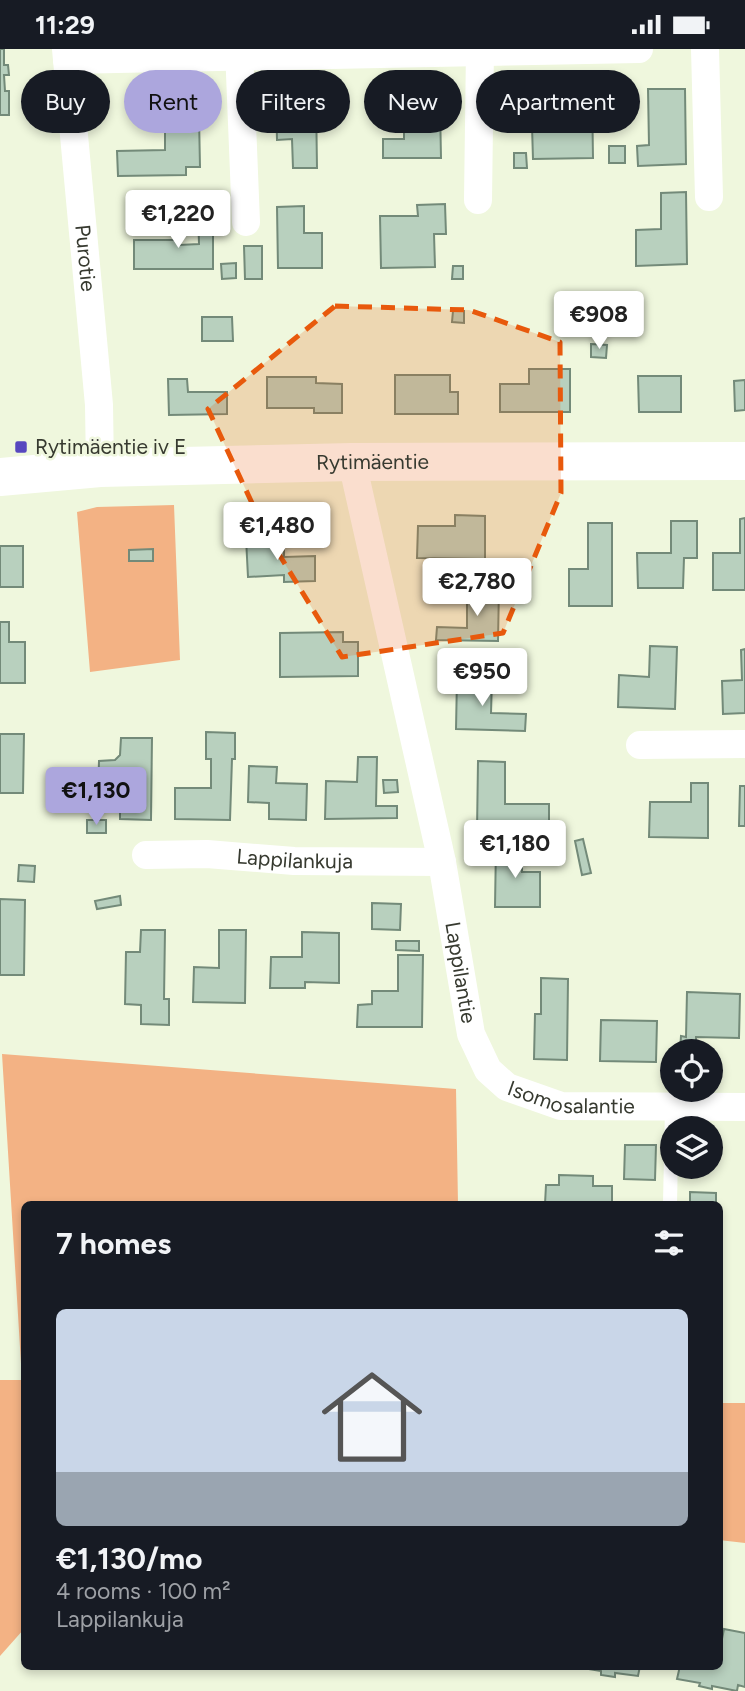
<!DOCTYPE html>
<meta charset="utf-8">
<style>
:root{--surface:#171b24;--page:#242831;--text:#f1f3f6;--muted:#9ea1a6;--accent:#aca6dd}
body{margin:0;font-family:Figtree,sans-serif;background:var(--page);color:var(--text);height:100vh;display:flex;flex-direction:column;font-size:26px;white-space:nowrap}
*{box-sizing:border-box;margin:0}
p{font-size:23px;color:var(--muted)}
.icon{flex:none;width:38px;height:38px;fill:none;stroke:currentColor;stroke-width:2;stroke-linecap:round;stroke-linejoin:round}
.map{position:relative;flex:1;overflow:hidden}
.side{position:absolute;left:21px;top:1152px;width:702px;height:469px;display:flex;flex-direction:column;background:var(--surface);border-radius:10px;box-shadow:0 4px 10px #0003}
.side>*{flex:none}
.banner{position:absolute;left:21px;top:21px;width:704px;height:63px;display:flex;gap:14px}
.tools{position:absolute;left:660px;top:990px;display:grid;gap:14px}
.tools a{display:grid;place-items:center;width:63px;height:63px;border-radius:50%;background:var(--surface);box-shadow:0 4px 10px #0003;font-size:35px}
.price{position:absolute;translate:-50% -60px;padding:0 16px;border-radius:7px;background:#fff;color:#222;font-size:23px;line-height:46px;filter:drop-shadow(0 2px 4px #0008)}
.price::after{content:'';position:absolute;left:50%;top:42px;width:21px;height:16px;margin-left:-10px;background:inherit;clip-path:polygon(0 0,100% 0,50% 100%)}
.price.current{background:var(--accent);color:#111}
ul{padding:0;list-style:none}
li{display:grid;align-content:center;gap:14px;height:371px;padding:0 35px}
li span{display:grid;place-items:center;height:217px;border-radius:10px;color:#555}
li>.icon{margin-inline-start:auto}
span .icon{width:126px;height:126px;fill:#fffc;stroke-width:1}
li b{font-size:30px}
h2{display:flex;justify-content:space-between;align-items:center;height:84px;padding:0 35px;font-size:30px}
.tag{padding:0 24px;border-radius:32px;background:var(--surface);box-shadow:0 4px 10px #0003;font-size:24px;line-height:63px}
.tag.current{background:var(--accent);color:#111}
.status{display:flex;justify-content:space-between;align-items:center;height:49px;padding:0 35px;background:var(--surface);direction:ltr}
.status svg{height:19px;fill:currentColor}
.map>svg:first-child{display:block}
.green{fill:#f3b284}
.building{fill:#b8d0be;stroke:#738a79;stroke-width:2}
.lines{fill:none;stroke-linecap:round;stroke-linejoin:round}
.lane{stroke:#fff;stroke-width:14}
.street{stroke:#fff;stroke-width:28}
.secondary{stroke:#fff;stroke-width:38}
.marked{fill:#e8590c;fill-opacity:0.2;stroke:#e8590c;stroke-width:5;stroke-dasharray:14 9;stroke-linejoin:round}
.poi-dot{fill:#5747bf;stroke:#eff7dd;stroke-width:2.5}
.labels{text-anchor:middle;stroke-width:5;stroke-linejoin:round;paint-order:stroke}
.street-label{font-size:21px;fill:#373a30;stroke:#eff7dd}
.poi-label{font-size:21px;fill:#373a30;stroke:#eff7dd;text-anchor:start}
</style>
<div class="status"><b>11:29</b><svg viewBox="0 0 49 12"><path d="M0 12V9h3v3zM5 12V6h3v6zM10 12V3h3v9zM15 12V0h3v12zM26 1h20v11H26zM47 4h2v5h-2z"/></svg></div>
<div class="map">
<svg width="745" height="1642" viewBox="0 0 745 1642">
<rect width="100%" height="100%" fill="#eff7dd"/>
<path class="green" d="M 174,456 L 180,611 L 90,623 L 77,463 L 97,458 Z
M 2,1005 L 456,1040 L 458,1155 L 24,1155 L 24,1580 L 0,1607 L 0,1331 L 22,1331 Z
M 719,1354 L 745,1354 L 745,1494 L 719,1491 Z"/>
<path class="building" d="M 0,0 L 4,0 L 4,16 L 8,16 L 9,26 L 4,26 L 5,42 L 9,42 L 9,66 L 0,66 Z
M 648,40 L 685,40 L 686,115 L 638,117 L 637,97 L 649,96 Z
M 569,42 L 592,42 L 593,109 L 533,110 L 532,77 L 570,77 Z
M 276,49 L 316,49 L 317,119 L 293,119 L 292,90 L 277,91 Z
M 404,58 L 440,58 L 441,109 L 383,109 L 383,90 L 404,90 Z
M 165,68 L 199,68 L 200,118 L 186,118 L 186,126 L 118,127 L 117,102 L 165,101 Z
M 609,97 L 625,97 L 625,114 L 609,114 Z
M 514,104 L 526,104 L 527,119 L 514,119 Z
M 686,143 L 687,215 L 636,217 L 636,181 L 661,180 L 661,144 Z
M 445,155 L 446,185 L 434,185 L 435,218 L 381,219 L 380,167 L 418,167 L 417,156 Z
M 304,157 L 304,184 L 322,184 L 322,219 L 278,219 L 277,158 Z
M 198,161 L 213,161 L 213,220 L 134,220 L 134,191 L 179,191 L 179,196 L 199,195 Z
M 244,197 L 262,197 L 262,230 L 245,230 Z
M 236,214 L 236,229 L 222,230 L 221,215 Z
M 453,217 L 463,217 L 463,230 L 452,230 Z
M 558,252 L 572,252 L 572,263 L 558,263 Z
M 453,262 L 464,262 L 464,274 L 452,273 Z
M 202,268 L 232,268 L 233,292 L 202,292 Z
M 591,295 L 607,296 L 606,309 L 591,308 Z
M 529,320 L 570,320 L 570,363 L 500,363 L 500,335 L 529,335 Z
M 395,326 L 450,326 L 450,343 L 458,343 L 458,365 L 395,365 Z
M 638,327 L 681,327 L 681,363 L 639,363 Z
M 267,328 L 316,328 L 316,334 L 342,335 L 342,364 L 314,364 L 314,359 L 267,359 Z
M 168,330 L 187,330 L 188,343 L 227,343 L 227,365 L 169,366 Z
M 745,331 L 745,361 L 735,362 L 734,332 Z
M 455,466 L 485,467 L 485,510 L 417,509 L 418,477 L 455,477 Z
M 745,469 L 745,541 L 713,541 L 713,504 L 740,504 L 740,470 Z
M 671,472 L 697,472 L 697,509 L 684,509 L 683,539 L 638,539 L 637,504 L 671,504 Z
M 588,474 L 612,474 L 612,557 L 569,557 L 569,520 L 588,520 Z
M 268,488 L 268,495 L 284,495 L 284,508 L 315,507 L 315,532 L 284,533 L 284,526 L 248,528 L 246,489 Z
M 0,497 L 23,497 L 23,538 L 0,538 Z
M 153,500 L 153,512 L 129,512 L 129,501 Z
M 467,538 L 499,538 L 498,592 L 436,591 L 437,578 L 467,579 Z
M 0,573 L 9,573 L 9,593 L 25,593 L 25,634 L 0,634 Z
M 343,583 L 343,593 L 358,593 L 358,627 L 280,628 L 280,584 Z
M 650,597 L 677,598 L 675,660 L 618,658 L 619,626 L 649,628 Z
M 745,600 L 745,664 L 723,665 L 722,632 L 742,631 L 741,601 Z
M 457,629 L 492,630 L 491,664 L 526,665 L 525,682 L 456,680 Z
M 206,683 L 235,684 L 235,710 L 232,710 L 230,771 L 175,770 L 175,739 L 211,739 L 211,710 L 206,710 Z
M 0,685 L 24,685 L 23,744 L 0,744 Z
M 121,689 L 152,689 L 151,771 L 120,770 L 120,745 L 98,745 L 99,712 L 115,711 L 120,706 Z
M 358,708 L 377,708 L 376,757 L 397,757 L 397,769 L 325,770 L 326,732 L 357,733 Z
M 478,712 L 505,713 L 505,755 L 549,755 L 549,783 L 477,782 Z
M 249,717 L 277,718 L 276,734 L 307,735 L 306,771 L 269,770 L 269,754 L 248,753 Z
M 383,731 L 397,731 L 398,743 L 384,744 Z
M 691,734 L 708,734 L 708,789 L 649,788 L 650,753 L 691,753 Z
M 740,737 L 745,737 L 745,777 L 739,777 Z
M 87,771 L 106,771 L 106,784 L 87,784 Z
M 583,790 L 591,824 L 582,826 L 575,792 Z
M 496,796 L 522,796 L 522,823 L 540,823 L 540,858 L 495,858 Z
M 19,816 L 35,817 L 34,833 L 18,832 Z
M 120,847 L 121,856 L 97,860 L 95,852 Z
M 0,850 L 25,851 L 24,926 L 0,926 Z
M 372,854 L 401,855 L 400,881 L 372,880 Z
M 141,881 L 165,881 L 164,950 L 169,950 L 169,976 L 141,975 L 141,956 L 125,955 L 126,903 L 140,903 Z
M 219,881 L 246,881 L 245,954 L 193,953 L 194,918 L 219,919 Z
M 302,883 L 339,884 L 339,934 L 305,933 L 305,939 L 270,939 L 271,908 L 302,908 Z
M 396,892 L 419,892 L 419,902 L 396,901 Z
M 398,906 L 423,906 L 422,978 L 357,978 L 358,956 L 372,955 L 372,942 L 398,942 Z
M 541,929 L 568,930 L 567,1011 L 534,1010 L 535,965 L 541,965 Z
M 687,943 L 740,945 L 739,989 L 696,988 L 696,1003 L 680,1003 L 681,987 L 686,988 Z
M 601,971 L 657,972 L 656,1013 L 600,1012 Z
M 625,1096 L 656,1096 L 655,1131 L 624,1130 Z
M 559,1126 L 593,1127 L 593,1137 L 612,1137 L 612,1155 L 545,1155 L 546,1136 L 559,1136 Z
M 690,1143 L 716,1144 L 716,1155 L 690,1155 Z
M 724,1580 L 745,1584 L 745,1638 L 738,1636 L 737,1642 L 712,1637 L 712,1640 L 699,1637 L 700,1634 L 677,1630 L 680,1617 L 719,1617 L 719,1589 L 722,1590 Z
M 570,1617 L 640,1617 L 638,1627 L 615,1624 L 615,1628 L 601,1626 L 601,1622 Z"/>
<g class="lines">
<path class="lane" d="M 670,1155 L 672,1058"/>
<g class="street">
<path id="s1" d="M 66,0 L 99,356 L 100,419"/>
<path d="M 239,0 L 246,173"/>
<path d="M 705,0 L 709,148"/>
<path d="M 67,11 L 639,0"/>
<path d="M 478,151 L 480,0"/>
<path id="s2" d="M 352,413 L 442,813 L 471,985 L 488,1021 L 507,1038 L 561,1057 L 745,1058"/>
<path d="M 640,696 L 745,695"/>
<path id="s3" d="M 146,806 L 207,805 L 294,812 L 442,813"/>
</g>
<path class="secondary" id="s4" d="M 0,428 L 100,419 L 352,413 L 745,412"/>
</g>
<path class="marked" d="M 335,257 L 469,261 L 560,293 L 561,444 L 503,584 L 342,608 L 266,484 L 208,360 Z"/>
<rect class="poi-dot" x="14" y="391" width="14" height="14" rx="3.5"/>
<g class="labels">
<g class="street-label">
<text dy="7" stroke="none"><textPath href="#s1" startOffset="210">Purotie</textPath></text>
<text dy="7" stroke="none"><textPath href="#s4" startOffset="373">Rytimäentie</textPath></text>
<text dy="7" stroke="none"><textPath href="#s3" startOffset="149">Lappilankuja</textPath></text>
<text dy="7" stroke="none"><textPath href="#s2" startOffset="522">Lappilantie</textPath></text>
<text dy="7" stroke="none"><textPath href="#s2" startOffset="716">Isomosalantie</textPath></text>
</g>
<g class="poi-label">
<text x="35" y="405">Rytimäentie iv E</text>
</g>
</g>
</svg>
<div class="tools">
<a><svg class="icon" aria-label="locate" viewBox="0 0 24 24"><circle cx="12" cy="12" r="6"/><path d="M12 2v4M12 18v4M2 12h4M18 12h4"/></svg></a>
<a><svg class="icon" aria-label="layers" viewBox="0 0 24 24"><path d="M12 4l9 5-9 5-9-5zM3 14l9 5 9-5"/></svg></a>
</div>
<b class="price" style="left:178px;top:201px">€1,220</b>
<b class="price" style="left:599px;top:302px">€908</b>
<b class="price" style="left:277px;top:513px">€1,480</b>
<b class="price" style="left:477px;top:569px">€2,780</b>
<b class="price" style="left:482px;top:659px">€950</b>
<b class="price current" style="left:96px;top:778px">€1,130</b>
<b class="price" style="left:515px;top:831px">€1,180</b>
<div class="banner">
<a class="tag">Buy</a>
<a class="tag current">Rent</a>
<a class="tag">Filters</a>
<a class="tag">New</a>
<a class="tag">Apartment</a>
</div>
<section class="side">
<h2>7 homes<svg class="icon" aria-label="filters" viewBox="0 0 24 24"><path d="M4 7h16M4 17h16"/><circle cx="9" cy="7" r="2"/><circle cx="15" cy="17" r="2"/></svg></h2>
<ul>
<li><span style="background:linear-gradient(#c9d6e8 75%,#9aa5b1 0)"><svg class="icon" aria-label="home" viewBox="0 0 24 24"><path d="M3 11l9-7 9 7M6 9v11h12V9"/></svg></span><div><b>€1,130/mo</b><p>4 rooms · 100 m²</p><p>Lappilankuja</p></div></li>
</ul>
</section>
</div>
